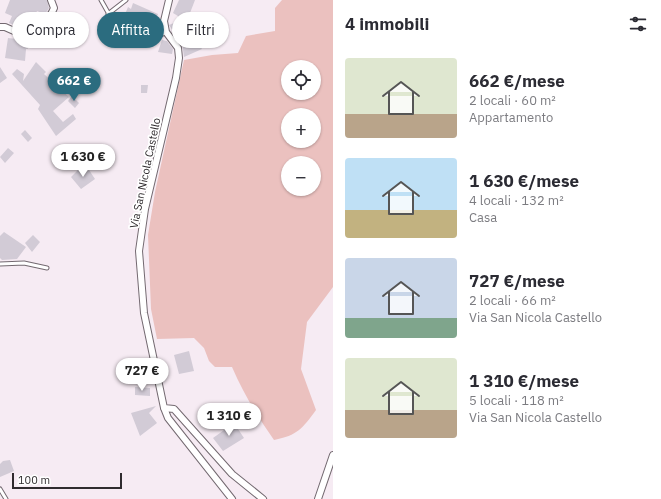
<!DOCTYPE html>
<html lang="it">
<meta charset="utf-8">
<style>
:root{--surface:#fff;--page:#f7f7f7;--text:#2b2b33;--muted:#7c7c81;--accent:#2b6c7f}
body{margin:0;font-family:"IBM Plex Sans",sans-serif;background:var(--page);color:var(--text);height:100vh;display:flex;flex-direction:column;font-size:15px;white-space:nowrap}
*{box-sizing:border-box;margin:0}
p{font-size:13px;color:var(--muted)}
.icon{flex:none;width:22px;height:22px;fill:none;stroke:currentColor;stroke-width:2;stroke-linecap:round;stroke-linejoin:round}
.map{position:relative;flex:1;overflow:hidden}
.sheet{display:flex;flex-direction:column;background:var(--surface);width:328px}
.sheet>*{flex:none}
.hud{position:absolute;left:12px;top:12px;width:261px;height:36px;display:flex;gap:8px}
.fabs{position:absolute;left:281px;top:60px;display:grid;gap:8px}
.fabs a{display:grid;place-items:center;width:40px;height:40px;border-radius:50%;background:var(--surface);box-shadow:0 1px 3px #0004;font-size:20px}
.scale{position:absolute;left:12px;bottom:10px;width:110px;box-sizing:border-box;padding-left:4px;border:2px solid #2f2b2e;border-top:0;font-size:11px;line-height:14px;white-space:nowrap;color:#2f2b2e;-webkit-text-stroke:3px #fff;paint-order:stroke}
.price{position:absolute;translate:-50% -34px;padding:0 9px;border-radius:14px;background:#fff;color:#222;font-size:13px;line-height:26px;filter:drop-shadow(0 1px 2px #0008)}
.price::after{content:'';position:absolute;left:50%;top:24px;width:12px;height:9px;margin-left:-6px;background:inherit;clip-path:polygon(0 0,100% 0,50% 100%)}
.price.on{background:var(--accent);color:#fff}
ul{padding:0;list-style:none}
li{display:flex;align-items:center;gap:12px;height:100px;padding:0 12px}
li span{display:grid;place-items:center;flex:none;width:112px;height:80px;border-radius:4px;color:#555}
li>.icon{margin-inline-start:auto}
span .icon{width:48px;height:48px;fill:#fffc;stroke-width:1}
li b{font-size:17px}
h2{display:flex;justify-content:space-between;align-items:center;height:48px;padding:0 12px;font-size:17px}
.chip{padding:0 14px;border-radius:18px;background:var(--surface);box-shadow:0 1px 3px #0004;font-size:14px;line-height:36px}
.chip.on{background:var(--accent);color:#fff}
main{display:flex;flex:1;min-height:0}
.map>svg:first-child{display:block}
.green{fill:#ebc1bf;fill-rule:evenodd}
.building{fill:#d2cbd6}
.lines{fill:none;stroke-linecap:round;stroke-linejoin:round}
.lane-casing{stroke:#736970;stroke-width:5}
.street-casing{stroke:#736970;stroke-width:8}
.lane{stroke:#fff;stroke-width:3}
.street{stroke:#fff;stroke-width:6}
.labels{text-anchor:middle;stroke-width:3.5;stroke-linejoin:round;paint-order:stroke}
.street-label{font-size:11px;fill:#2f2b2e;stroke:#fff}
</style>
<main>
<div class="map">
<svg width="333" height="499" viewBox="0 0 333 499">
<rect width="100%" height="100%" fill="#f6ebf3"/>
<path class="green" d="M 282,0 L 333,0 L 333,287 L 307,322 L 301,369 L 316,410 C 302,429 298,435 274,440 C 258,417 243,393 232,367 L 215,367 L 209,361 L 204,348 L 194,338 L 157,339 L 151,309 L 148,235 L 155,192 L 184,60 L 212,55 L 238,53 L 246,36 L 275,31 L 275,8 ZM 288,67 L 314,67 L 314,93 L 288,93 ZM 288,115 L 314,115 L 314,141 L 288,141 ZM 288,163 L 314,163 L 314,189 L 288,189 Z"/>
<path class="building" d="M 10,0 L 47,0 L 49,8 L 45,14 L 37,11 L 32,23 L 24,20 L 21,28 L 9,23 L 12,16 L 5,13 Z
M 179,0 L 195,0 L 190,13 L 181,17 L 202,49 L 184,57 L 180,28 L 177,37 L 169,25 L 179,21 L 178,16 L 173,13 Z
M 133,3 L 158,14 L 154,24 L 152,23 L 149,30 L 123,19 L 128,7 L 131,9 Z
M 50,22 L 65,31 L 58,42 L 42,36 Z
M 8,38 L 25,40 L 28,49 L 26,49 L 25,61 L 5,58 Z
M 162,40 L 167,41 L 173,49 L 172,54 L 158,52 Z
M 36,62 L 46,72 L 44,74 L 69,97 L 53,111 L 63,122 L 73,114 L 76,119 L 56,136 L 38,109 L 40,105 L 12,74 L 17,69 L 24,74 L 23,81 Z
M 0,67 L 7,78 L 0,83 Z
M 141,85 L 148,85 L 147,93 L 141,93 Z
M 72,96 L 79,103 L 75,108 L 68,101 Z
M 25,130 L 32,138 L 28,142 L 21,134 Z
M 8,148 L 14,153 L 5,163 L 0,157 Z
M 81,167 L 86,172 L 89,170 L 95,179 L 81,189 L 71,177 Z
M 4,232 L 26,247 L 17,259 L 2,260 L 0,258 L 0,236 Z
M 33,235 L 40,242 L 32,252 L 25,243 Z
M 189,351 L 194,371 L 179,374 L 174,355 Z
M 135,387 L 150,388 L 150,396 L 135,395 Z
M 156,406 L 149,413 L 157,423 L 140,436 L 131,413 Z
M 234,423 L 244,438 L 223,451 L 213,438 Z
M 10,460 L 14,471 L 0,477 L 0,464 L 3,461 Z"/>
<g class="lines">
<defs>
<path id="lane" d="M 101,0 L 114,23 L 135,35 L 149,39 L 158,37 L 166,32
M 108,14 L 126,0
M 0,264 L 24,263 L 47,268
M 0,489 L 6,499"/>
<path id="street" d="M 169,0 L 164,21 L 166,32 L 178,48 L 179,58 L 176,78 L 145,209 L 139,251 L 144,313 L 164,408 L 168,418 L 232,499
M 0,27 L 5,27 L 23,35 C 37,27 48,23 54,8 L 51,0
M 164,408 L 174,409 L 232,474 L 263,499
M 318,499 L 333,455"/>
</defs>
<use href="#lane" class="lane-casing"/>
<use href="#street" class="street-casing"/>
<use href="#lane" class="lane"/>
<use href="#street" class="street"/>
</g>
<g class="labels">
<g class="street-label">
<text transform="translate(145 173) rotate(-78)" y="4">Via San Nicola Castello</text>
</g>
</g>
</svg>
<div class="fabs">
<a><svg class="icon" aria-label="locate" viewBox="0 0 24 24"><circle cx="12" cy="12" r="6"/><path d="M12 2v4M12 18v4M2 12h4M18 12h4"/></svg></a>
<a>+</a>
<a>−</a>
</div>
<div class="scale">100 m</div>
<b class="price on" style="left:74px;top:102px">662 €</b>
<b class="price" style="left:83px;top:178px">1 630 €</b>
<b class="price" style="left:142px;top:392px">727 €</b>
<b class="price" style="left:229px;top:437px">1 310 €</b>
<div class="hud">
<a class="chip">Compra</a>
<a class="chip on">Affitta</a>
<a class="chip">Filtri</a>
</div>
</div>
<section class="sheet">
<h2>4 immobili<svg class="icon" aria-label="filters" viewBox="0 0 24 24"><path d="M4 7h16M4 17h16"/><circle cx="9" cy="7" r="2"/><circle cx="15" cy="17" r="2"/></svg></h2>
<ul>
<li><span style="background:linear-gradient(#dfe7d0 70%,#b9a48a 0)"><svg class="icon" aria-label="home" viewBox="0 0 24 24"><path d="M3 11l9-7 9 7M6 9v11h12V9"/></svg></span><div><b>662 €/mese</b><p>2 locali · 60 m²</p><p>Appartamento</p></div></li>
<li><span style="background:linear-gradient(#bfe0f5 65%,#c2b280 0)"><svg class="icon" aria-label="home" viewBox="0 0 24 24"><path d="M3 11l9-7 9 7M6 9v11h12V9"/></svg></span><div><b>1 630 €/mese</b><p>4 locali · 132 m²</p><p>Casa</p></div></li>
<li><span style="background:linear-gradient(#c9d6e8 75%,#7fa58c 0)"><svg class="icon" aria-label="home" viewBox="0 0 24 24"><path d="M3 11l9-7 9 7M6 9v11h12V9"/></svg></span><div><b>727 €/mese</b><p>2 locali · 66 m²</p><p>Via San Nicola Castello</p></div></li>
<li><span style="background:linear-gradient(#dfe7d0 65%,#b9a48a 0)"><svg class="icon" aria-label="home" viewBox="0 0 24 24"><path d="M3 11l9-7 9 7M6 9v11h12V9"/></svg></span><div><b>1 310 €/mese</b><p>5 locali · 118 m²</p><p>Via San Nicola Castello</p></div></li>
</ul>
</section>
</main>
